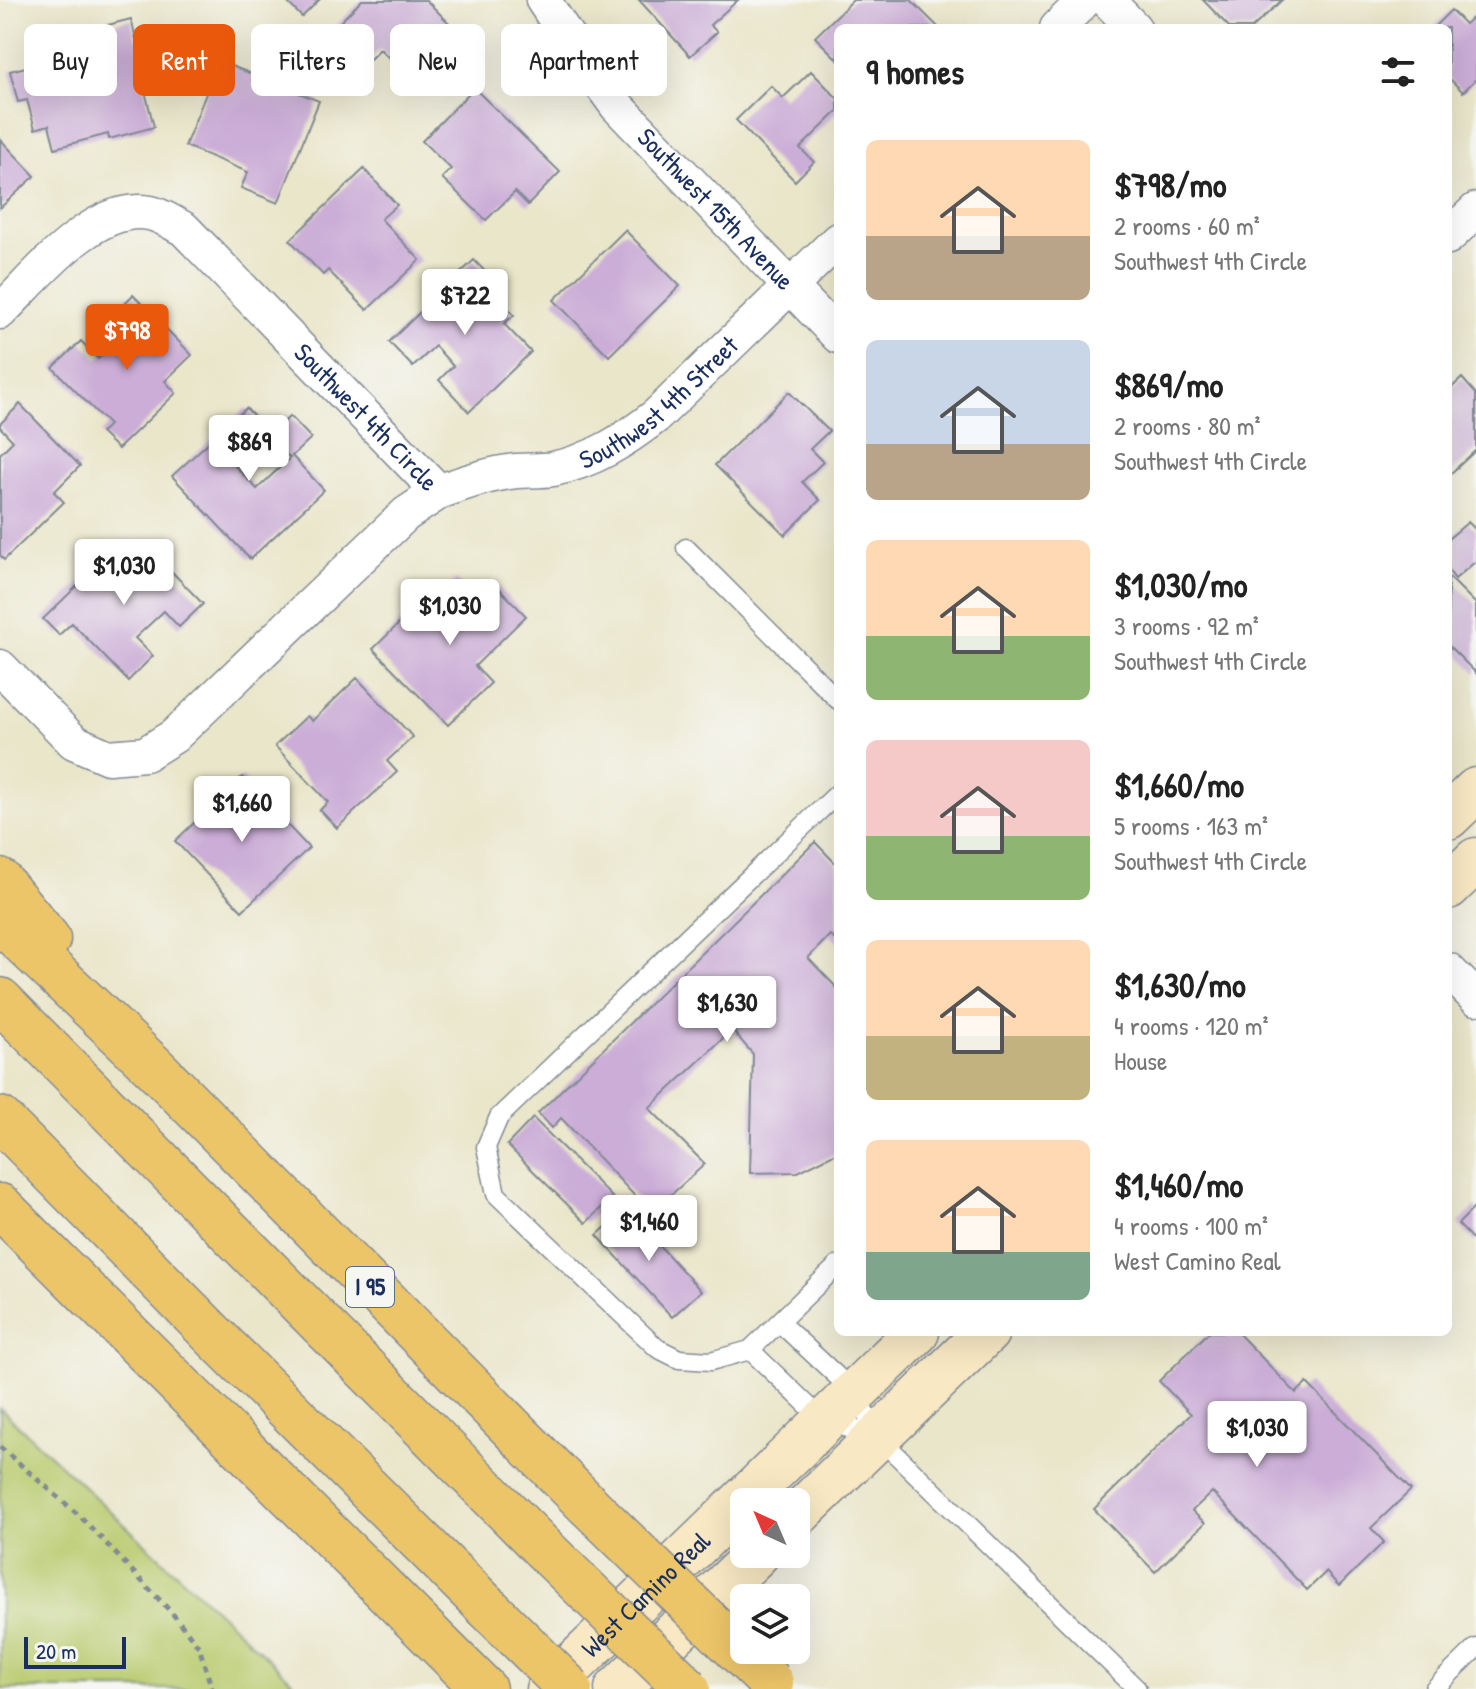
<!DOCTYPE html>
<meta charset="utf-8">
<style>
:root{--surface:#fff;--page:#f6f6f6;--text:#222;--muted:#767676;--accent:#ea580c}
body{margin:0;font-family:"Patrick Hand",sans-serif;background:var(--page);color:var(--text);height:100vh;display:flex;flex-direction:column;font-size:30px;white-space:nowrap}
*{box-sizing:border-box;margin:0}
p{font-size:26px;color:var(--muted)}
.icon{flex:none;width:44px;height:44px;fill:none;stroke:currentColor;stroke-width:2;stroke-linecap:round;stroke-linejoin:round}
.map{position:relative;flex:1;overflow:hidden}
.details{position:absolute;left:834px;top:24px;width:618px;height:1312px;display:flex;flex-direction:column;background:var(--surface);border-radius:12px;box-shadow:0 8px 32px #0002}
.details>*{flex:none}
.guide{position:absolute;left:24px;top:24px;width:690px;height:72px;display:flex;gap:16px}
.needle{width:52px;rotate:316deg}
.fabs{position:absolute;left:730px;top:1488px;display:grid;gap:16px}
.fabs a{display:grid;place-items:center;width:80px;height:80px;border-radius:12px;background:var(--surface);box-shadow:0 8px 32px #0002;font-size:40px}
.scale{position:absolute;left:24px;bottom:20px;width:102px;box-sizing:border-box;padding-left:8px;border:4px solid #1b2f5e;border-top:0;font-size:22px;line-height:28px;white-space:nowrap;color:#1b2f5e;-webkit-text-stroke:6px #f6f6f2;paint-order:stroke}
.price{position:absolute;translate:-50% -68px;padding:0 18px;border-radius:8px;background:#fff;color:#222;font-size:26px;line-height:52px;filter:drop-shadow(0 2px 4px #0008)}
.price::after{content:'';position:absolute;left:50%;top:48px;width:24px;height:18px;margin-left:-12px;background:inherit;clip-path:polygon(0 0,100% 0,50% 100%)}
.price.selected{background:var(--accent);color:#fff}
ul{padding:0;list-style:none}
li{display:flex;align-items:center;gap:24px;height:200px;padding:0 32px}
li span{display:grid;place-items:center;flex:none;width:224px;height:160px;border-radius:12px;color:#555}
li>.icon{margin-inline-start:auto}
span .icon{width:96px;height:96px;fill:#fffc;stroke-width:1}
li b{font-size:34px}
h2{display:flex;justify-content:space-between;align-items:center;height:96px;padding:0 32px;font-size:34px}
.pill{padding:0 28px;border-radius:12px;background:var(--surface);box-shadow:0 8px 32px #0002;font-size:28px;line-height:72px}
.pill.selected{background:var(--accent);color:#fff}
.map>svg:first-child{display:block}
.green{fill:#b9cb6e;stroke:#6a7d66;stroke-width:2}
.building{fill:#cbadd7}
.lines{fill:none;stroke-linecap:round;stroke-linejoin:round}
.lane-casing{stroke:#828a94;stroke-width:21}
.street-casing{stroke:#828a94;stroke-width:37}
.secondary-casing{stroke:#828a94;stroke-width:47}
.highway-casing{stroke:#828a94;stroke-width:47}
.path{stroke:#828a94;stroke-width:5;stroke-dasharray:6 6;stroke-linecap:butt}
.lane{stroke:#fff;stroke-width:18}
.street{stroke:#fff;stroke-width:34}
.secondary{stroke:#f8e8c3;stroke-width:44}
.highway{stroke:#edc569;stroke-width:44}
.highway-bridge-casing{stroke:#828a94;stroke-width:47;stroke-linecap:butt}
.highway-bridge{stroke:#edc569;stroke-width:44}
.labels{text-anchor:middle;stroke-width:8;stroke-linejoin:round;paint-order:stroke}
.shield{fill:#f6f6f2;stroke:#5d6b8a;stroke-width:2}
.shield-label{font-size:24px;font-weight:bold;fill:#1b2f5e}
.street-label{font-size:26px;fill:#1b2f5e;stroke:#f6f6f2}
</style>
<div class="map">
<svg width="1476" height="1689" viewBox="0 0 1476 1689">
<rect width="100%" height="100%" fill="#f6f6f2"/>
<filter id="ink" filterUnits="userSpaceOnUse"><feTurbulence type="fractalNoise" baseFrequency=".0125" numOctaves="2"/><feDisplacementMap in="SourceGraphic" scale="16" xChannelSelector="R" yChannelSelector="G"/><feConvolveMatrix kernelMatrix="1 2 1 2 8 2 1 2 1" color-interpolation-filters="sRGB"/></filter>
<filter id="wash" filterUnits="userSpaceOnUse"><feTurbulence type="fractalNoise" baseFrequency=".006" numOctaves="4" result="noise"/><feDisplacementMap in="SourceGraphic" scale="32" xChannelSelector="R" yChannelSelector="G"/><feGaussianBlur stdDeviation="1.8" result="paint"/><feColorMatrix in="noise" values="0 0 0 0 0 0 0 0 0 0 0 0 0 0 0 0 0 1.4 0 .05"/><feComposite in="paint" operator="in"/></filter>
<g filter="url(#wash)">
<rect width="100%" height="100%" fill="#eae6ca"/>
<path class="green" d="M 0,1408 L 6,1414 L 292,1681 L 278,1689 L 0,1689 Z"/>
<g id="blocks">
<path class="building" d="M 285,0 L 319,0 L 302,17 Z
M 362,0 L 426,0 L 465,39 L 417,86 L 380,49 L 357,72 L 324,38 Z
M 639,0 L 738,0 L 710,25 L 717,32 L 690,56 Z
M 853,0 L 911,0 L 939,28 L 838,28 L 838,60 L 815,37 Z
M 1203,0 L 1282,0 L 1252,28 L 1230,28 Z
M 1451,10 L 1465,24 L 1476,14 L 1476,79 L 1463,92 L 1448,77 L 1448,28 L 1433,28 Z
M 131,19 L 136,39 L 168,31 L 176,65 L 141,75 L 154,127 L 109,139 L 108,134 L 55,148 L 49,125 L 35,129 L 27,100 L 18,102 L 10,71 L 38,64 L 36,57 L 68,49 L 65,36 Z
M 219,61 L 319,101 L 278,203 L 241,188 L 248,172 L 185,146 Z
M 811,71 L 838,99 L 838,111 L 800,148 L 814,162 L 795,181 L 736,120 L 771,86 L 783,98 Z
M 474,88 L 560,172 L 528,205 L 515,192 L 486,220 L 442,178 L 451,169 L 422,141 Z
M 0,139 L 35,176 L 0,208 Z
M 364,169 L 397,205 L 381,219 L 420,260 L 367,310 L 328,270 L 323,275 L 290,240 Z
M 625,230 L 680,286 L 609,356 L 554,300 Z
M 474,260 L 494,281 L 488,287 L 514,315 L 504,324 L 531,352 L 469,412 L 439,380 L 453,366 L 435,346 L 413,367 L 389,342 Z
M 133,295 L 192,355 L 165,381 L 176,393 L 118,449 L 101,433 L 109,425 L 53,368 L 81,341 L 98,359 L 125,334 L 109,318 Z
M 1462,378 L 1476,394 L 1476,450 L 1448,476 L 1448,391 Z
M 789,392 L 829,431 L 810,449 L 823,462 L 802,482 L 820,500 L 785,535 L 715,465 Z
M 20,404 L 80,466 L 54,492 L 64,502 L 4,560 L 0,555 L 0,454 L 13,441 L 0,427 L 0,424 Z
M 246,408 L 270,433 L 234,465 L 257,489 L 290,458 L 269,437 L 290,416 L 311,438 L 292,456 L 324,490 L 250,559 L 172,476 Z
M 1468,522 L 1476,530 L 1476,561 L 1455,579 L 1448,570 L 1448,539 Z
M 144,543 L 203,604 L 179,627 L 164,611 L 135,638 L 153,656 L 128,681 L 72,623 L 59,635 L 43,619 L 106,558 L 116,569 Z
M 1450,578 L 1476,604 L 1476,673 L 1448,645 L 1448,580 Z
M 456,580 L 474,600 L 493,582 L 526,616 L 475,666 L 491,683 L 448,725 L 373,649 L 418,605 L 434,621 L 445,610 L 436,600 Z
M 357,678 L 413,737 L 387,761 L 397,772 L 337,828 L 320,810 L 328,802 L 275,746 L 307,716 L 312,721 Z
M 242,777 L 309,848 L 242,911 L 175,841 Z
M 815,842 L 838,866 L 838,943 L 830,935 L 808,958 L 838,989 L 838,1152 L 798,1172 L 750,1173 L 753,1054 L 732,1030 L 649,1108 L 705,1164 L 651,1213 L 561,1118 L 552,1128 L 538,1113 Z
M 533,1118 L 612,1197 L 586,1223 L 507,1145 Z
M 1476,1206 L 1476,1243 L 1458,1224 Z
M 626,1209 L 701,1291 L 672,1317 L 597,1235 Z
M 1209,1332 L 1237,1332 L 1296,1393 L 1307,1383 L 1411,1490 L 1371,1528 L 1384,1542 L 1339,1586 L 1326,1572 L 1307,1590 L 1212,1492 L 1192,1511 L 1205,1523 L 1155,1572 L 1094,1509 L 1191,1414 L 1159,1381 Z"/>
</g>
</g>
<g filter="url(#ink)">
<use href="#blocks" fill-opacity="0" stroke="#828a94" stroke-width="2"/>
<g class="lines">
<defs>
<path id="lane" d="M 686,548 L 838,700
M 838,793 L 499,1117 L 486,1147 L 496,1194 L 657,1348 L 679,1359 L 711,1361 L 750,1350 L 838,1265
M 779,1322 L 854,1392 L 878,1437 L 1137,1689
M 750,1350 L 824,1421 L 877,1436
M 1434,1689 L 1476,1648"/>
<g id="street">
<path id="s1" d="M 543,0 L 576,50 L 617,106 L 838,336"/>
<path d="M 1107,0 L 1134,28"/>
<path d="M 1057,28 L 1085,0"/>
<path d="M 1448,237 L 1476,210"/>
<path id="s2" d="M 0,312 C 36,277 94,202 150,213 C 161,215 174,224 184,229 L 439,492 L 406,514 L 174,736 L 145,754 L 108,757 L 74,742 L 0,667"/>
<path id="s3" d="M 439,492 C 465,482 489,474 516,471 C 528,470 541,471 553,469 C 593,461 625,440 656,416 L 838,240"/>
<path d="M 1448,970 L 1476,998"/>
</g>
<g id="secondary">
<path d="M 1448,817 L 1476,790"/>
<path d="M 1448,887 L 1476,860"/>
<path d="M 796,1516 L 987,1332"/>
<path id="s4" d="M 548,1689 L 917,1332"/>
<path d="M 617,1689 L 757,1554"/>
</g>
<path id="highway" d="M 0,881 L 48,939
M 0,921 L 154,1067 L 588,1505
M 0,1000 L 543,1548
M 0,1119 L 220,1342 L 486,1606
M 0,1206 L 484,1689"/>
</defs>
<use href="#lane" class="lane-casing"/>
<use href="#street" class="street-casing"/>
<use href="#secondary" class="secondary-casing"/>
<use href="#highway" class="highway-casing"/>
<path class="path" d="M 0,1447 L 81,1517 L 172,1613 L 199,1647 L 212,1689"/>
<use href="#lane" class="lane"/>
<use href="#street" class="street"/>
<use href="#secondary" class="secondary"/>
<use href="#highway" class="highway"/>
<defs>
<path id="highway-bridge" d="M 588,1505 L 771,1683
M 543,1548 L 688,1689
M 486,1606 L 570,1689"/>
</defs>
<use href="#highway-bridge" class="highway-bridge-casing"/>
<use href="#highway-bridge" class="highway-bridge"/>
</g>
</g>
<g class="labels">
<rect class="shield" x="346" y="1267" width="48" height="40" rx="6"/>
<g class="shield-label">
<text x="370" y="1295">I 95</text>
</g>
<g class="street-label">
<text dy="9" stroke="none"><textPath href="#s1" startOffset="272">Southwest 15th Avenue</textPath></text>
<text dy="9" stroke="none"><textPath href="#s3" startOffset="244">Southwest 4th Street</textPath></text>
<text dy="9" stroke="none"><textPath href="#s2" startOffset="486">Southwest 4th Circle</textPath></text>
<text dy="9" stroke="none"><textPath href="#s4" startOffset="136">West Camino Real</textPath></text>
</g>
</g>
</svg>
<div class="fabs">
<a><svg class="needle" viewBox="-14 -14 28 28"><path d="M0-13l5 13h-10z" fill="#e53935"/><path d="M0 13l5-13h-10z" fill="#767676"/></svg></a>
<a><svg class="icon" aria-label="layers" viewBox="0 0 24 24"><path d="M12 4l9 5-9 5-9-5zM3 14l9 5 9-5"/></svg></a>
</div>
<div class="scale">20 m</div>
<b class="price" style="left:465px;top:337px">$722</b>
<b class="price selected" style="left:127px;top:372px">$798</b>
<b class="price" style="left:249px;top:483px">$869</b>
<b class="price" style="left:124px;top:607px">$1,030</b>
<b class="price" style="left:450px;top:647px">$1,030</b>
<b class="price" style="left:242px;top:844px">$1,660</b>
<b class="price" style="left:727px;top:1044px">$1,630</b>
<b class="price" style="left:649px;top:1263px">$1,460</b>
<b class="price" style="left:1257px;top:1469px">$1,030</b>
<div class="guide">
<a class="pill">Buy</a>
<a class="pill selected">Rent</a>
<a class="pill">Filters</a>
<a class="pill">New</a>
<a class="pill">Apartment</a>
</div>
<section class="details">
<h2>9 homes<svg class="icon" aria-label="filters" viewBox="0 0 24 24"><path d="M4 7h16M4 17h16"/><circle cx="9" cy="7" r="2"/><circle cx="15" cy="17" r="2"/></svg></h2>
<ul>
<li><span style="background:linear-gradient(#ffd9b3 60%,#b9a48a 0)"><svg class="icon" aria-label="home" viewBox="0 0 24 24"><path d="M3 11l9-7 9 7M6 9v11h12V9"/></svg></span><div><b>$798/mo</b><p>2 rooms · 60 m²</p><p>Southwest 4th Circle</p></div></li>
<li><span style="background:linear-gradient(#c9d6e8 65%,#b9a48a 0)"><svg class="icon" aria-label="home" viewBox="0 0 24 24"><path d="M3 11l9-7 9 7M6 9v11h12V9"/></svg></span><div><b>$869/mo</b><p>2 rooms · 80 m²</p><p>Southwest 4th Circle</p></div></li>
<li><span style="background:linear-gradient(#ffd9b3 60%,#8fb573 0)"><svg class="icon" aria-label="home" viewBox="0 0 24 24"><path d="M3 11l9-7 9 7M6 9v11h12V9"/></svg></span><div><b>$1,030/mo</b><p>3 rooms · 92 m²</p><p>Southwest 4th Circle</p></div></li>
<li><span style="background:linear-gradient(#f6c9c9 60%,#8fb573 0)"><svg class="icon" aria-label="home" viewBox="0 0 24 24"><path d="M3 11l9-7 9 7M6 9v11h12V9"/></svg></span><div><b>$1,660/mo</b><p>5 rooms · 163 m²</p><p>Southwest 4th Circle</p></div></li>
<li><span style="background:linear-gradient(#ffd9b3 60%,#c2b280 0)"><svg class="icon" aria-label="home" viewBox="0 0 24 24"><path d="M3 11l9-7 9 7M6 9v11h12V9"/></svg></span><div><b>$1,630/mo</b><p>4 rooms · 120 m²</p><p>House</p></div></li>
<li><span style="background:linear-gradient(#ffd9b3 70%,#7fa58c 0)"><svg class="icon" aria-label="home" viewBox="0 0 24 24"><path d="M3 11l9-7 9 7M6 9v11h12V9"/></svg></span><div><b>$1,460/mo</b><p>4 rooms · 100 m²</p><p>West Camino Real</p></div></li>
</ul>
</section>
</div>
